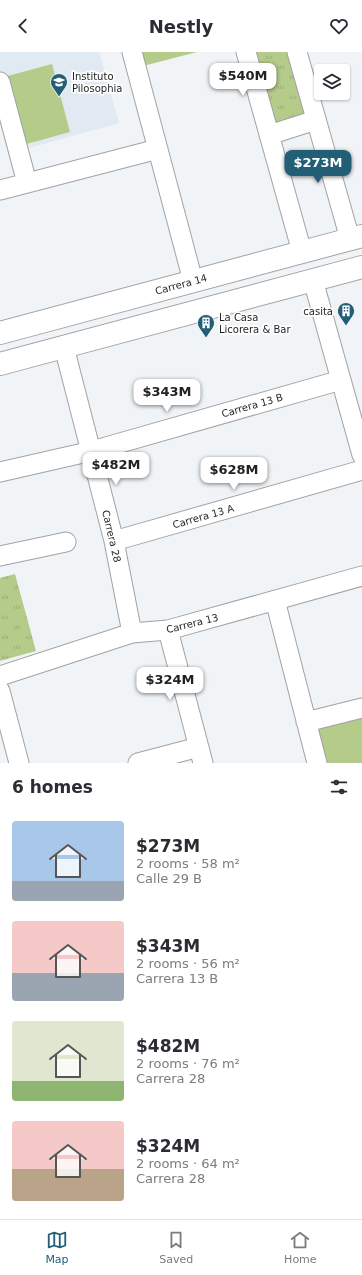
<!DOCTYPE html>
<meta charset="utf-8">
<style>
:root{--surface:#fff;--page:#f7f7f7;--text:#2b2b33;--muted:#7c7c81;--line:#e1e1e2;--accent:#225f76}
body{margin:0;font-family:"DejaVu Sans",sans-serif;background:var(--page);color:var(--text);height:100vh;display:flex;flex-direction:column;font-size:15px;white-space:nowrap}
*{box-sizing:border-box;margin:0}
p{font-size:13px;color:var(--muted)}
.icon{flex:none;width:22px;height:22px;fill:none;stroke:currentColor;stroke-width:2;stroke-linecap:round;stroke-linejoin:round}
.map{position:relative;height:711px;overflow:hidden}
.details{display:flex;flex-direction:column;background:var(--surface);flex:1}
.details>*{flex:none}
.buttons{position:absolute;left:314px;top:12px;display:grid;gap:8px}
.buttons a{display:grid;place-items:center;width:36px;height:36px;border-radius:4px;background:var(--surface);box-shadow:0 1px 3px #0004;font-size:20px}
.price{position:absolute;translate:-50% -34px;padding:0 9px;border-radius:8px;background:#fff;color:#222;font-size:13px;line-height:26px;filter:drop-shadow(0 1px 2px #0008)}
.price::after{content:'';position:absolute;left:50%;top:24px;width:12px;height:9px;margin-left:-6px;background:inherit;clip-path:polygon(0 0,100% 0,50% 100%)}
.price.active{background:var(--accent);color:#fff}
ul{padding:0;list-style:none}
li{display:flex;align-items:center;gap:12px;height:100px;padding:0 12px}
li span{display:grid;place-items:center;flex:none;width:112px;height:80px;border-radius:4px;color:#555}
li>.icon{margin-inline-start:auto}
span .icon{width:48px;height:48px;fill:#fffc;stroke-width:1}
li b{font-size:17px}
h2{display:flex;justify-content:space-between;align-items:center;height:48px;padding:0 12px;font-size:17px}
header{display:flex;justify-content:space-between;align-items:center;height:52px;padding:0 12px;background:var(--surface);font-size:18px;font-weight:600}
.tab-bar{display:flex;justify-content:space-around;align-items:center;height:56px;border-top:1px solid var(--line);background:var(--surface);font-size:11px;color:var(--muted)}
.tab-bar a{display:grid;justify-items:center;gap:2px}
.tab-bar .active{color:var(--accent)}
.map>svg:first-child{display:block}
.built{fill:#e1e9f2}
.grass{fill:#b4cb8a}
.park{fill:url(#park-tufts)}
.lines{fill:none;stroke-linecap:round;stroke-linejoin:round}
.street-casing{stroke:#a0a2a5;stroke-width:21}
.secondary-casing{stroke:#a0a2a5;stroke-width:24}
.street{stroke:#fff;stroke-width:19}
.secondary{stroke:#fff;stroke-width:22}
.labels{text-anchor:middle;stroke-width:3.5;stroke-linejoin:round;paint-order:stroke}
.poi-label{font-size:10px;fill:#1e1e1f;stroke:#fff;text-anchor:start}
.street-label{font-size:10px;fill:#1e1e1f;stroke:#fff}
</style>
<header><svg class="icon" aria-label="back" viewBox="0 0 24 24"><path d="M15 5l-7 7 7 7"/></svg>Nestly<svg class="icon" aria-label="heart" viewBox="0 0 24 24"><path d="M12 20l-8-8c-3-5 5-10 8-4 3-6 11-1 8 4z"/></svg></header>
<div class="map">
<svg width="362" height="711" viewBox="0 0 362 711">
<defs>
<pattern id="park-tufts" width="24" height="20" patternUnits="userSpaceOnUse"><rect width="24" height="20" fill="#b4cb8a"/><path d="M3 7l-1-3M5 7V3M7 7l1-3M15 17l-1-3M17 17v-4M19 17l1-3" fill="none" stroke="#9aae77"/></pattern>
</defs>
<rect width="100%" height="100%" fill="#f1f4f6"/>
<path class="built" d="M 0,0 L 99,0 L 119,71 L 22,98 L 0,18 Z"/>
<path class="grass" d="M 139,0 L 197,0 L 143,14 Z
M 52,12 L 70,80 L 23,93 L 4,25 Z
M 362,659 L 362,711 L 320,711 L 310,673 Z"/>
<path class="park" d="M 250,0 L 292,0 L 311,66 L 272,78 Z
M 15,522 L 36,599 L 0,609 L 0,526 Z"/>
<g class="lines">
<defs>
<path id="street" d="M 132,0 L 193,229
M 246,0 L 302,200
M 297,0 L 350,187
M 0,30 L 27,131
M 269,83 L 316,68
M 0,138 L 158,97
M 313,228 L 362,403
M 64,295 L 114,489 L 132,581
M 0,420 L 92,399 L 341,328
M 114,489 L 362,418
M 0,504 L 66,490
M 275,548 L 317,711
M 168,578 L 203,711
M 0,624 L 132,581 L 168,578 L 362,524
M 0,639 L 19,711
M 306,670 L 362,656
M 138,711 L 199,695"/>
<path id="secondary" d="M 0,281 L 362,184
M 0,312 L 362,215"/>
</defs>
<use href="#street" class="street-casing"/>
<use href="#secondary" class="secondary-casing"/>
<use href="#street" class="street"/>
<use href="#secondary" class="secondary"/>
</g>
<defs>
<symbol id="school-pin" viewBox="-11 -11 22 30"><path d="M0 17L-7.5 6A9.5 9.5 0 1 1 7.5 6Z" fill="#225f76" stroke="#fff"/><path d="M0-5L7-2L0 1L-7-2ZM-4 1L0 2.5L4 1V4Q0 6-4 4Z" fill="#fff"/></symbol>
<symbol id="building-pin" viewBox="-11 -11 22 30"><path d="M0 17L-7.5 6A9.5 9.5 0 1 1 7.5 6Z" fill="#225f76" stroke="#fff"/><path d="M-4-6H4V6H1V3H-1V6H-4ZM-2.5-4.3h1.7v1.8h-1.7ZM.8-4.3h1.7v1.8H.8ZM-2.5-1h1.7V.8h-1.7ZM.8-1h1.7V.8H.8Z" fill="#fff"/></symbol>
</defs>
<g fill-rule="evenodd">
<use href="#school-pin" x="49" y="20" width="20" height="27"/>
<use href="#building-pin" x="336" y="249" width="20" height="27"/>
<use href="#building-pin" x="196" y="261" width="20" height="27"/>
</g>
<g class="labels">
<g class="poi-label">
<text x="72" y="28">Instituto<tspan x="72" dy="12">Pilosophia</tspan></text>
<text x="333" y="263" text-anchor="end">casita</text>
<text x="219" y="269">La Casa<tspan x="219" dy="12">Licorera &amp; Bar</tspan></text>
</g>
<g class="street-label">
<text transform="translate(181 232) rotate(-15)" y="4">Carrera 14</text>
<text transform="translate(252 353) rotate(-16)" y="4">Carrera 13 B</text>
<text transform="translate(203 464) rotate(-16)" y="4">Carrera 13 A</text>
<text transform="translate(112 484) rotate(77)" y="4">Carrera 28</text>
<text transform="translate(192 571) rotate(-14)" y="4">Carrera 13</text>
</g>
</g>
</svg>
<div class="buttons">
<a><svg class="icon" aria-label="layers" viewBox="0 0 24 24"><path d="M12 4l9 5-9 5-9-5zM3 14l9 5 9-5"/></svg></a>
</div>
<b class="price" style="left:243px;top:45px">$540M</b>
<b class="price active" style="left:318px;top:132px">$273M</b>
<b class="price" style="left:167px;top:361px">$343M</b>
<b class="price" style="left:116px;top:434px">$482M</b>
<b class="price" style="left:234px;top:439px">$628M</b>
<b class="price" style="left:170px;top:649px">$324M</b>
</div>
<section class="details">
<h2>6 homes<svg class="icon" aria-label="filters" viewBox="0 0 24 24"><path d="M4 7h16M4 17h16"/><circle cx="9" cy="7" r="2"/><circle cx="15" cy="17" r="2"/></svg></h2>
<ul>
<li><span style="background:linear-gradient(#a9c7e8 75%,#9aa5b1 0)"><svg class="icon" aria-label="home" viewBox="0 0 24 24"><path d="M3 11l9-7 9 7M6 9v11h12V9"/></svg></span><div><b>$273M</b><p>2 rooms · 58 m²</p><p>Calle 29 B</p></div></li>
<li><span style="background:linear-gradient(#f6c9c9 65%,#9aa5b1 0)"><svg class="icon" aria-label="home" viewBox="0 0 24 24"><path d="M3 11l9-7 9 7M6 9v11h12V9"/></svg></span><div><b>$343M</b><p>2 rooms · 56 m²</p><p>Carrera 13 B</p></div></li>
<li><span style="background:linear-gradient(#dfe7d0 75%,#8fb573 0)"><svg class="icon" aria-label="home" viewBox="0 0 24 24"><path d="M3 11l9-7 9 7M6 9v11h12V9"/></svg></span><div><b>$482M</b><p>2 rooms · 76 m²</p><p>Carrera 28</p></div></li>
<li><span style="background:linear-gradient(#f6c9c9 60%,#b9a48a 0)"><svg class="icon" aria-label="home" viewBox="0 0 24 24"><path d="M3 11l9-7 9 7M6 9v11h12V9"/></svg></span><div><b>$324M</b><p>2 rooms · 64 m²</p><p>Carrera 28</p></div></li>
</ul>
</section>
<nav class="tab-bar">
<a class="active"><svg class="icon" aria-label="map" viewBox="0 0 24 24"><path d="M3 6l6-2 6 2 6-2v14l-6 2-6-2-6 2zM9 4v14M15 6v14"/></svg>Map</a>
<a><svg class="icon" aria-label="saved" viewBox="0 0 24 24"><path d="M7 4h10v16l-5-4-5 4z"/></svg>Saved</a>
<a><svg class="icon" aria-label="home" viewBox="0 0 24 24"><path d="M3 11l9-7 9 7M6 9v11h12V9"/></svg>Home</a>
</nav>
